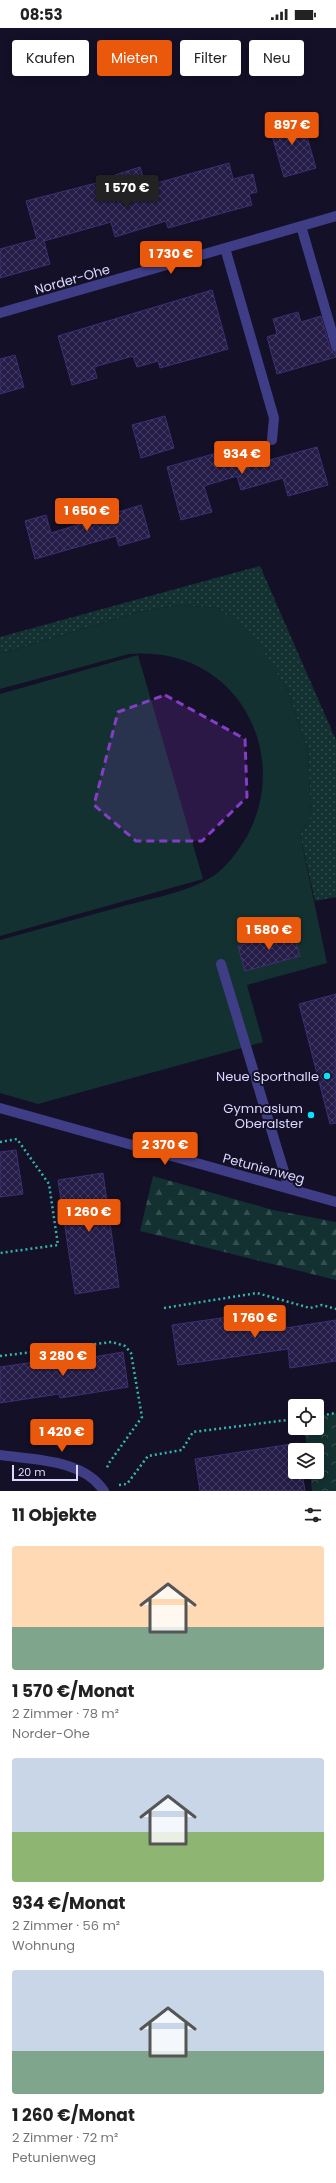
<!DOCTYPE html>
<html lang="de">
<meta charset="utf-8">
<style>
:root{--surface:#fff;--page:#f6f6f6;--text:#222;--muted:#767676;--accent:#ea580c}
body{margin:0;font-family:Poppins,sans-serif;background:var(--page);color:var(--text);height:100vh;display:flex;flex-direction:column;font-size:15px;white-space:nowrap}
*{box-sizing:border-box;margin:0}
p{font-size:13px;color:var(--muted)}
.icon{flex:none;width:22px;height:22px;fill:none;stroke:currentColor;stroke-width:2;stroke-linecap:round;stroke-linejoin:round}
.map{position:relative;height:1463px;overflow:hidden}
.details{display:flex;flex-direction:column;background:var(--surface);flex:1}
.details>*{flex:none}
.banner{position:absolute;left:12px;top:12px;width:312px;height:36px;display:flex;gap:8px}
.controls{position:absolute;left:288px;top:1371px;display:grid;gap:8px}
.controls a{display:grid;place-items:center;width:36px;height:36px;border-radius:4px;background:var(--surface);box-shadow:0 2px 10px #0003;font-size:20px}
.scale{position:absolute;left:12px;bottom:10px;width:66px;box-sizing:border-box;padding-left:4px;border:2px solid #dbd7fe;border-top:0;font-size:11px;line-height:14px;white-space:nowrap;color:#dbd7fe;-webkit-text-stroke:3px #141027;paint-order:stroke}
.price{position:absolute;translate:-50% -34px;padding:0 9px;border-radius:4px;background:var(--accent);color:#fff;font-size:13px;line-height:26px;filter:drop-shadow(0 1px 2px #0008)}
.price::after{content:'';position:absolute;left:50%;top:24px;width:12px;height:9px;margin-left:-6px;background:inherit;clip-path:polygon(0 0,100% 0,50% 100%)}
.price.active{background:#222;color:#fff}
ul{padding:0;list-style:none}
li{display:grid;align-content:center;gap:8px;height:212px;padding:0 12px}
li span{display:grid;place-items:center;height:124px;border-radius:4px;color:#555}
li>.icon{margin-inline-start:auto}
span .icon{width:72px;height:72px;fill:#fffc;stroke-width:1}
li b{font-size:17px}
h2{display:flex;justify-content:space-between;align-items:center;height:48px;padding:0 12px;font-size:17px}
.chip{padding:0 14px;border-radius:4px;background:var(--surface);box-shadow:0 2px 10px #0003;font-size:14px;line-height:36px}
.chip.active{background:var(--accent);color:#fff}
.status{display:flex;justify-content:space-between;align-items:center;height:28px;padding:0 20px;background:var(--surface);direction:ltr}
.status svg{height:11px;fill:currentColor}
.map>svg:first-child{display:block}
.grass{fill:url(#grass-dots)}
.forest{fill:url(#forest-firs)}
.park{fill:url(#park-crowns)}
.pitch{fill:#133130}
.building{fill:url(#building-cross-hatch);stroke:#3c3073}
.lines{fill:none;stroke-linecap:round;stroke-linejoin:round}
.path{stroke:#33b6ad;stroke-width:2.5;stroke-dasharray:2 3;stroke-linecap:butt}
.minor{stroke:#3f3d85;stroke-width:10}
.marked{fill:#853dc5;fill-opacity:0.2;stroke:#853dc5;stroke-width:3;stroke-dasharray:8 5;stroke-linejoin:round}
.poi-dot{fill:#09e3f8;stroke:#141027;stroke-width:1.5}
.labels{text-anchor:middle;stroke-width:4;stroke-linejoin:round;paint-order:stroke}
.street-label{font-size:13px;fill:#dbd7fe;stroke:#141027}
.poi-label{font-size:13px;fill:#dbd7fe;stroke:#141027;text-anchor:end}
</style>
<div class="status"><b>08:53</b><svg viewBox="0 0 49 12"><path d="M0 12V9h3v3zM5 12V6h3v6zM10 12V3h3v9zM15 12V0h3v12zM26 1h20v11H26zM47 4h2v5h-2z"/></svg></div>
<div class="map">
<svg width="336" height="1463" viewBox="0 0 336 1463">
<defs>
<pattern id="grass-dots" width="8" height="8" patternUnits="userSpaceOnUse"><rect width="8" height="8" fill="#133130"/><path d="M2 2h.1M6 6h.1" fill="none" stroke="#354e4f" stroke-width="1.8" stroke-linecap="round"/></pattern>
<pattern id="forest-firs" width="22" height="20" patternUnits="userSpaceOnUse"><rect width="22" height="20" fill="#133130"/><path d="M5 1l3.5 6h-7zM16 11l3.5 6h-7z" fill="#354e4f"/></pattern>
<pattern id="park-crowns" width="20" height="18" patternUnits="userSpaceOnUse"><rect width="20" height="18" fill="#133130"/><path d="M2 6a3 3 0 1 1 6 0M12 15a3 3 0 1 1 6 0" fill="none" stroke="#354e4f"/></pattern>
<pattern id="building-cross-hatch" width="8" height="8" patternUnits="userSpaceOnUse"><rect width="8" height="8" fill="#251d48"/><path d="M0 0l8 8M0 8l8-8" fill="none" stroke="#443d63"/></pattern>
</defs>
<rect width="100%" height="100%" fill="#141027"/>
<path class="grass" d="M 260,538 L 336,712 L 336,869 L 315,873 L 300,807 L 311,788 L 308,722 L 288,663 L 254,609 L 218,580 L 180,577 L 139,584 L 0,626 L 0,609 Z"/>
<path class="forest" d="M 153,1148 L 273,1182 L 336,1194 L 336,1252 L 140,1203 Z"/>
<path class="park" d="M 336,1385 L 336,1463 L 312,1463 L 310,1444 L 317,1444 L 317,1422 L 307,1422 L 304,1400 L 317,1400 L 317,1388 Z"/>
<path class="pitch" d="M 180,577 L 218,580 L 255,609 L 288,663 L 308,722 L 311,788 L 300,807 L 327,935 L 247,957 L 263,1014 L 38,1076 L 0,1065 L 0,912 C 40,901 80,890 120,879 C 151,870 200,863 223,840 C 307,756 250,615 129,626 L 0,661 L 0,626 L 139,584 Z
M 138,627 L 203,851 L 0,908 L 0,666 Z"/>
<path class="building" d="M 199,21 L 204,41 L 186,46 L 180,26 Z
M 301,88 L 316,140 L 284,149 L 269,97 Z
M 229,135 L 233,151 L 253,146 L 257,164 L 249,166 L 252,177 L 168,200 L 166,193 L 115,209 L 111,194 L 44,213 L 50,236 L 0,250 L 0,221 L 37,211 L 26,173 L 116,150 L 115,147 L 140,139 L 146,158 Z
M 212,262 L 228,321 L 160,340 L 158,333 L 137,339 L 133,328 L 94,339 L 97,350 L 72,357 L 58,308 Z
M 298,284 L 301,294 L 321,288 L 330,320 L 336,324 L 336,329 L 277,346 L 267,309 L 277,306 L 273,291 Z
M 15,327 L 24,359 L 0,366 L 0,331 Z
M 165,388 L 174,420 L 141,430 L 132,397 Z
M 256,414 L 262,434 L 317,419 L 328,457 L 288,468 L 283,450 L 241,462 L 237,448 L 204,458 L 212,484 L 181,492 L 167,439 Z
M 141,477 L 150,509 L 119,518 L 116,508 L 35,531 L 25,493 L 46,487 L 51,505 Z
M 292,903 L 300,928 L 245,943 L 238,918 Z
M 336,966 L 336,1095 L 330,1096 L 299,976 Z
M 16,1122 L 23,1166 L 0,1169 L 0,1124 Z
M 103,1145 L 119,1259 L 75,1266 L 58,1152 Z
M 284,1281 L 286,1300 L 336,1292 L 336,1333 L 290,1340 L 288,1321 L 178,1337 L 172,1297 Z
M 123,1324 L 128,1359 L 60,1370 L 59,1366 L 0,1375 L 0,1339 L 56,1331 L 93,1327 L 93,1329 Z
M 298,1415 L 299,1422 L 295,1422 L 295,1444 L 302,1444 L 305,1463 L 200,1463 L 195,1431 Z"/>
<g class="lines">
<path class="path" d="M 0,1114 L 17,1111 L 49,1156 L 58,1217 L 0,1225
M 164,1280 L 257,1265 L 310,1280 L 322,1277 L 336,1281
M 0,1328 L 112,1314 L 125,1318 L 131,1325 L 142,1389 L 109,1435 L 106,1442
M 317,1388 L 336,1385
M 119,1457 L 127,1456 L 148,1428 L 182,1422 L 193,1404 L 295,1391"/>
<path class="minor" d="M 301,198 L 336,318
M 225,220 L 274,390 L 272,412
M 0,285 L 336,188
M 221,936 L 289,1160
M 0,1080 L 336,1174
M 0,1427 C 34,1432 83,1431 104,1463"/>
</g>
<path class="marked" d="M 165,667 L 245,711 L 247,769 L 202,813 L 136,813 L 94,777 L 118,684 Z"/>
<g class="poi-dot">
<circle cx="327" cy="1048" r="4"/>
<circle cx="311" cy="1087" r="4"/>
</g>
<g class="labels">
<g class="street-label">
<text transform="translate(72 251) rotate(-16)" y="5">Norder-Ohe</text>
<text transform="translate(264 1140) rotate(15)" y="5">Petunienweg</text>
</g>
<g class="poi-label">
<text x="319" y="1053">Neue Sporthalle</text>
<text x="303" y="1085">Gymnasium<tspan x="303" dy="15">Oberalster</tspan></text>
</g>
</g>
</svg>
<div class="controls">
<a><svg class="icon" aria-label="locate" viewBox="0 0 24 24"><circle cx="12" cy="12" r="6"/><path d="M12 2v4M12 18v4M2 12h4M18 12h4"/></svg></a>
<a><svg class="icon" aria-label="layers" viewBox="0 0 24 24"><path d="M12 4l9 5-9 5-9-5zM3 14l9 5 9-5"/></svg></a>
</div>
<div class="scale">20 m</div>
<b class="price" style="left:292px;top:118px">897 €</b>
<b class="price active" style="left:127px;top:181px">1 570 €</b>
<b class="price" style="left:171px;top:247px">1 730 €</b>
<b class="price" style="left:242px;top:447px">934 €</b>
<b class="price" style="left:87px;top:504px">1 650 €</b>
<b class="price" style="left:269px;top:923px">1 580 €</b>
<b class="price" style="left:165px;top:1138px">2 370 €</b>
<b class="price" style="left:89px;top:1205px">1 260 €</b>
<b class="price" style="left:255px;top:1311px">1 760 €</b>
<b class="price" style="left:63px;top:1349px">3 280 €</b>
<b class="price" style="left:62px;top:1425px">1 420 €</b>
<div class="banner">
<a class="chip">Kaufen</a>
<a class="chip active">Mieten</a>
<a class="chip">Filter</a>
<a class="chip">Neu</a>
</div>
</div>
<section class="details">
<h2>11 Objekte<svg class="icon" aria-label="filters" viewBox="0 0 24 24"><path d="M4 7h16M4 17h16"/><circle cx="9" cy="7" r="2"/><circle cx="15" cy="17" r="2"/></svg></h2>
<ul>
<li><span style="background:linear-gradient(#ffd9b3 65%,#7fa58c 0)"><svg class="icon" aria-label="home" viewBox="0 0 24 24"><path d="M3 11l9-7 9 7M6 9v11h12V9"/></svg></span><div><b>1 570 €/Monat</b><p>2 Zimmer · 78 m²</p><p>Norder-Ohe</p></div></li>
<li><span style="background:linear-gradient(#c9d6e8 60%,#8fb573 0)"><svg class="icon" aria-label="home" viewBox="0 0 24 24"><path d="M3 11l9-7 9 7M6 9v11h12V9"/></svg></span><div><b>934 €/Monat</b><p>2 Zimmer · 56 m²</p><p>Wohnung</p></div></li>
<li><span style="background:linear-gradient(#c9d6e8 65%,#7fa58c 0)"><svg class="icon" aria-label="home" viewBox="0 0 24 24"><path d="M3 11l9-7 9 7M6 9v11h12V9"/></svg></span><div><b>1 260 €/Monat</b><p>2 Zimmer · 72 m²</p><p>Petunienweg</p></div></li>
</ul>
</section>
